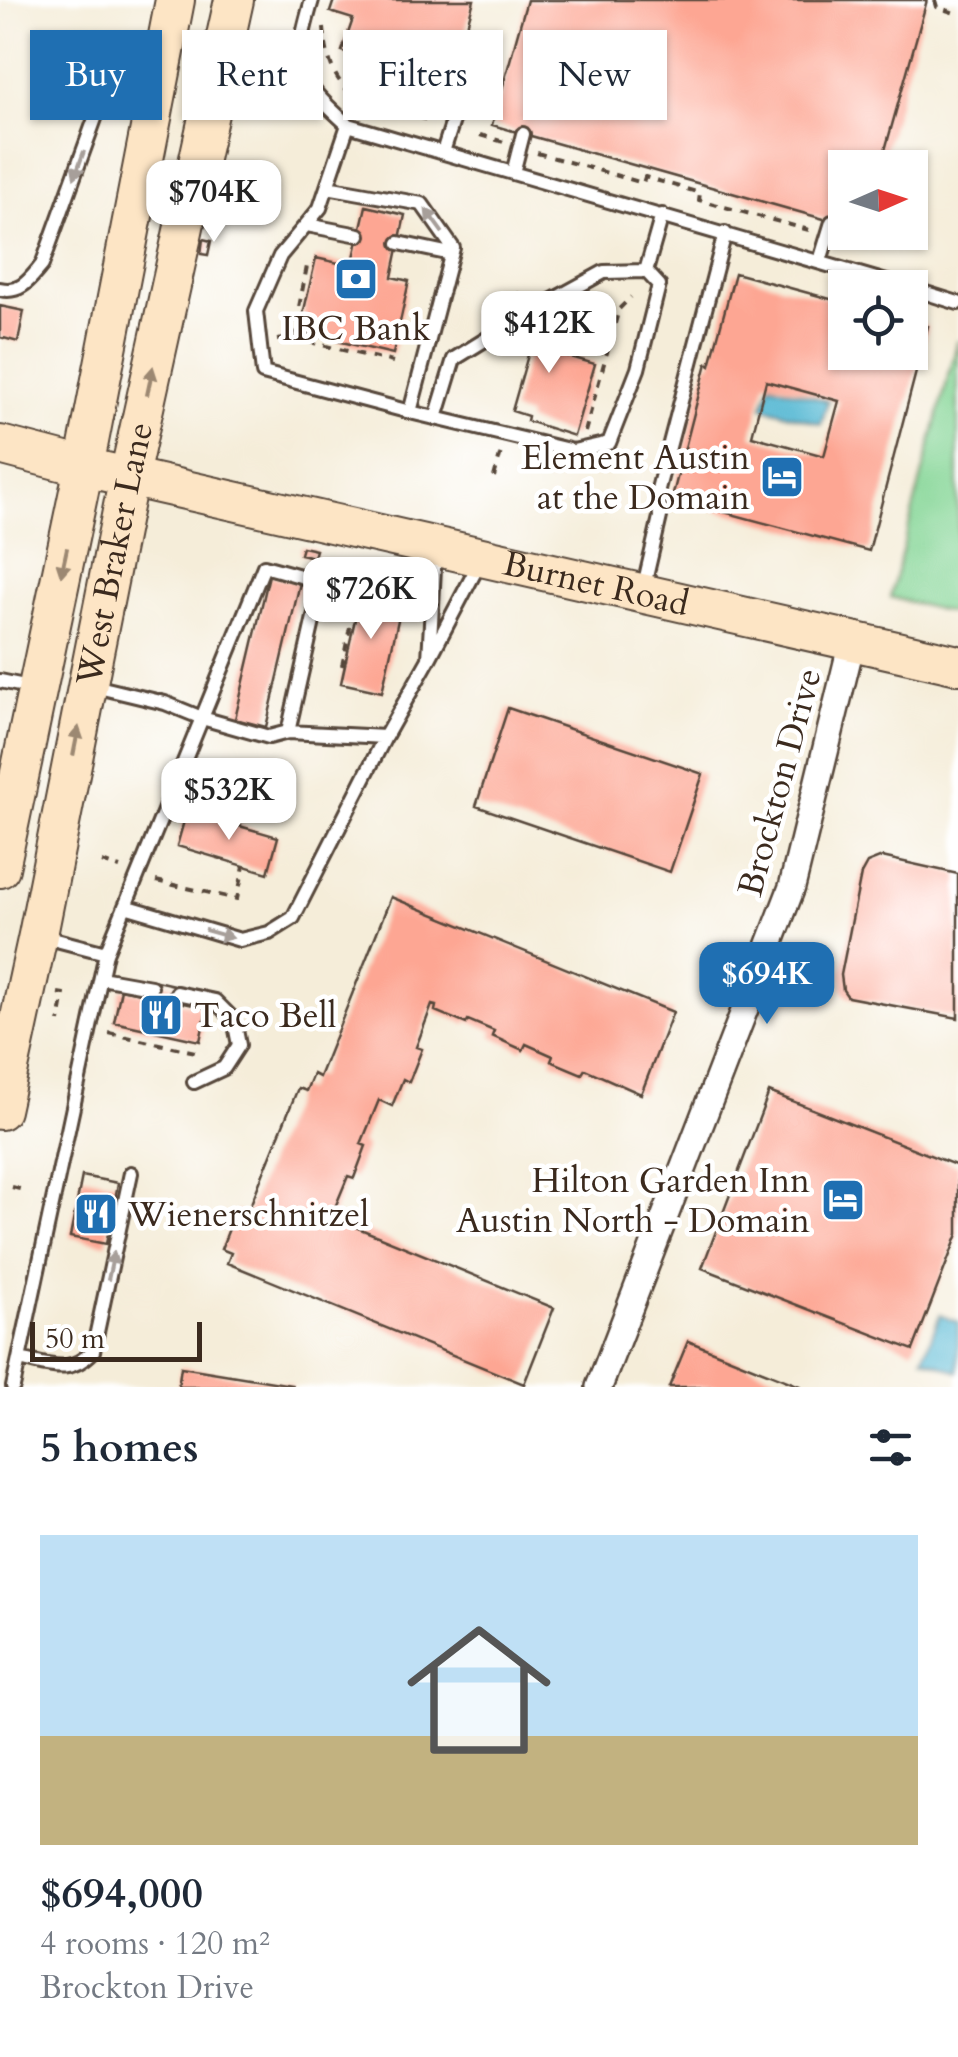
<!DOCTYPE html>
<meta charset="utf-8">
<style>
:root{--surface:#fff;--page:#f2f2f3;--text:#1f2937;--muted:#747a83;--accent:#1f6fb2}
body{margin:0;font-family:Cardo,serif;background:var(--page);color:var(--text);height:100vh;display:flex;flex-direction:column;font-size:38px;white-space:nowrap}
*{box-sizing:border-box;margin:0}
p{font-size:32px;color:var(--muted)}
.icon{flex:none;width:55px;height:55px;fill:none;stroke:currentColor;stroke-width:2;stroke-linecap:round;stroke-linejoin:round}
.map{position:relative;height:1387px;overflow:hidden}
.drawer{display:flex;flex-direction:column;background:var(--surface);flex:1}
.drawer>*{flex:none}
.hud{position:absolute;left:30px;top:30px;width:900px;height:90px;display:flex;gap:20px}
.needle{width:65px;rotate:87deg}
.tools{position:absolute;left:828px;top:150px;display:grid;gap:20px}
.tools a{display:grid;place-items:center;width:100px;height:100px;border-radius:0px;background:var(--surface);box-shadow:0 2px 8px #0004;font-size:50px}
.scale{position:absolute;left:30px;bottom:25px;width:172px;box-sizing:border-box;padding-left:10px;border:5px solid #3b2a1e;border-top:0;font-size:28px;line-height:35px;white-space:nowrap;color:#3b2a1e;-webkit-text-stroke:8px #fff;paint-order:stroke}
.price{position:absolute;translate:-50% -85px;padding:0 22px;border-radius:20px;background:#fff;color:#222;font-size:32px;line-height:65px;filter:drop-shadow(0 2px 5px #0008)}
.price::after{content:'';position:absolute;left:50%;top:60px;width:30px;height:22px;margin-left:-15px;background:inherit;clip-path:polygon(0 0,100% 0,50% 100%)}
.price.on{background:var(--accent);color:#fff}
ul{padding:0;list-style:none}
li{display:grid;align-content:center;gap:20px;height:530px;padding:0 40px}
li span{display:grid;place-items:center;height:310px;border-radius:0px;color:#555}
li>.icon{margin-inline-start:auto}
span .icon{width:180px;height:180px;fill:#fffc;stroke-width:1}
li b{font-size:42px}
h2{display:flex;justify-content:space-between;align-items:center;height:120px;padding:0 40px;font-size:42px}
.tag{padding:0 35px;border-radius:0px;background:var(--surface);box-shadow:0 2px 8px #0004;font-size:35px;line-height:90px}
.tag.on{background:var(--accent);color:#fff}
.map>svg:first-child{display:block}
.green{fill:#84d595;stroke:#60805a;stroke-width:2.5}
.water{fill:#54b8d3;stroke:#487178;stroke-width:2.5}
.building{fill:#fda693;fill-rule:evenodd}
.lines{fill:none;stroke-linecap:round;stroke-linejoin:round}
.service-casing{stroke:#57473a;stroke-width:18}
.minor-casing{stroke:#57473a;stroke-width:30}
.secondary-casing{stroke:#57473a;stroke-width:42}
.path{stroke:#57473a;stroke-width:4;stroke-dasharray:8 8;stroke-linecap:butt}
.service{stroke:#fff;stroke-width:12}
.minor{stroke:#fff;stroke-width:25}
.secondary{stroke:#fde5c5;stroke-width:38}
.oneway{fill:#a79f9a}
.oneway2{fill:#9c8872}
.labels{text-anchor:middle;stroke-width:9;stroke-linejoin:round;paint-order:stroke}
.poi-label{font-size:35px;fill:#3b2a1e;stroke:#fff;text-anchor:end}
.street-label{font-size:35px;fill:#3b2a1e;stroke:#fff}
</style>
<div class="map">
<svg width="958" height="1387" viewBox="0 0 958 1387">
<rect width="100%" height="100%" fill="#fff"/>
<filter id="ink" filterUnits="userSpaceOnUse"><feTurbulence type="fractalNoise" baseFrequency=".01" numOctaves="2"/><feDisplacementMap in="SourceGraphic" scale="20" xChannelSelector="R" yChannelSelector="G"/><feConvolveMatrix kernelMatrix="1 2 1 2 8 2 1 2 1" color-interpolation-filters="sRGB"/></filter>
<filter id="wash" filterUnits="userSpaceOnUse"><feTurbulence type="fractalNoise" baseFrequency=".0048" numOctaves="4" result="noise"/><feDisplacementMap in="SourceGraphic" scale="40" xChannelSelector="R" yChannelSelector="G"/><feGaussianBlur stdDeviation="2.25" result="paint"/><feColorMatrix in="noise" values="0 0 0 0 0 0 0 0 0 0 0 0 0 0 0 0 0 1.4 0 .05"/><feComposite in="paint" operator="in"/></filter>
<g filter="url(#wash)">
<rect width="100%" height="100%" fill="#f5edd9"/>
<path class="green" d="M 958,340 L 958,615 L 890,597 Z"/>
<path class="water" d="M 770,384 L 828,401 L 821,424 L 763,407 Z
M 940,1315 L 958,1322 L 958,1372 L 923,1358 Z"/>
<g id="blocks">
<path class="building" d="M 334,0 L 474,0 L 450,87 L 419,79 L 422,73 L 342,51 L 353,19 L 330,12 Z
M 527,0 L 927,0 L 880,168 L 845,168 L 845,225 L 492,125 Z
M 366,206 L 405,215 L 392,277 L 409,281 L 393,354 L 299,332 L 316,258 L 352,266 Z
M 203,239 L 211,241 L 208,255 L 201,254 Z
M 735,273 L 845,303 L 845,352 L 910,352 L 910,321 L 928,326 L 869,551 L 672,498 L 707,363 L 710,365 ZM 766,381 L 839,401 L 824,456 L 752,436 Z
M 518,293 L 547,337 L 570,344 L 567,356 L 595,364 L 574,436 L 527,421 L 528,416 L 512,411 L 530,348 L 502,303 Z
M 0,306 L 24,311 L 18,342 L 0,337 Z
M 302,547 L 316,550 L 314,557 L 300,554 Z
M 269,575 L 300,583 L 266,727 L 235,719 Z
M 361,592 L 402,602 L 382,692 L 341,683 Z
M 508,708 L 703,774 L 670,872 L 476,806 Z
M 211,818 L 278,837 L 268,873 L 177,846 L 184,821 Z
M 882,857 L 958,874 L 958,1018 L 848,997 L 843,990 L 841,975 L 861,874 L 867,863 Z
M 391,897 L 673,1012 L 641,1094 L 585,1069 L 582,1074 L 551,1061 L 553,1056 L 526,1044 L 523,1050 L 492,1036 L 494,1031 L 468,1020 L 466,1024 L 435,1011 L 436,1006 L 432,1005 L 416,1047 L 422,1049 L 409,1082 L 403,1079 L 392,1106 L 379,1100 L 361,1144 L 366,1146 L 354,1178 L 348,1176 L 331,1217 L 554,1308 L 524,1384 L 227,1263 L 231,1253 L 221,1249 L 236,1211 L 246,1216 L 298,1088 L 306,1091 L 313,1074 L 319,1077 Z
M 152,980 L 178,986 L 175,1001 L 207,1008 L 200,1041 L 114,1022 L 121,989 L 149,995 Z
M 769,1092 L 958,1166 L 958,1234 L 913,1350 L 702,1268 Z
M 82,1176 L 118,1183 L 114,1205 L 119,1206 L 116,1224 L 110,1223 L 106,1244 L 70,1237 Z
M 688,1341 L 802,1387 L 669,1387 Z
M 181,1367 L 292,1385 L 292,1387 L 178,1387 Z"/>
</g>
</g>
<g filter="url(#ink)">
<use href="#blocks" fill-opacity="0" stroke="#57473a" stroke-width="2.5"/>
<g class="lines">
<defs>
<path id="service" d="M 312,0 C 292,69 295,77 348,125 L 907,288
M 348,125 L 320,208 L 280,256 L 256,311 L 263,373 L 410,412 L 573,451 L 609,443 L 638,369 L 659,285 L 646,271 L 604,272 L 531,312
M 443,152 L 467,77
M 513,173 L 523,134
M 327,187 L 422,204 L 453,248 L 410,412
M 307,225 L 359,235
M 399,243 L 451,254
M 820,261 L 832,222
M 646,271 L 662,215
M 910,288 L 958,303
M 0,289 C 21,294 30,279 42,265 L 101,102 L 103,81 L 98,74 L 68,55
M 436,418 L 454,359 L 514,322
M 435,550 L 429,659 L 480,562
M 643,590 L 660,517 L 658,489 L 725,233
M 0,681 L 34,688
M 288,732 L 385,737
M 125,906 L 240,940 L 269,933 L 293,918 L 385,737 L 429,659
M 41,936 L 106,953
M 101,978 L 151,987
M 177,993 L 215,1001 L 234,1020 L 239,1045 L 224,1068 L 194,1082
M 19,1359 C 50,1365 69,1376 93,1351 L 131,1173
M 13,1387 L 106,953 L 264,566 L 322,582 L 288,732 L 269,737 L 202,718 L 165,703 L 90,685"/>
<path id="minor" d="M 599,1387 L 792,887 L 852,642"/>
<g id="secondary">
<path id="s1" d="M 0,445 L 84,467 L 958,665"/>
<path d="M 0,868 L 84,467 L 175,0"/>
<path id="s2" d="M 0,1110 L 38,935 L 129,476 L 234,0"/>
</g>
</defs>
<use href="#service" class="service-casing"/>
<use href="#minor" class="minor-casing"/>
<use href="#secondary" class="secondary-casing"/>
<path class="path" d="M 935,0 L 937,7 L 958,14
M 324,28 C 330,105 369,104 432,121
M 480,135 L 504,142
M 537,153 L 643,183 L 645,177 L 700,193 L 699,200 L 809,230
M 293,338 L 393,362
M 277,340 L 293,338 L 308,261
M 585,432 L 619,309 L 631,297
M 494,477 L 501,452
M 342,666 L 361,573
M 102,862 L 120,868
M 156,881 L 237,899 L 244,866
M 58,993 L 64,994 L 59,1022
M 109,1033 L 200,1053
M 12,1187 L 24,1190"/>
<use href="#service" class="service"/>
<use href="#minor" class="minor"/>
<use href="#secondary" class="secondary"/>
</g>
<defs><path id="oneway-solid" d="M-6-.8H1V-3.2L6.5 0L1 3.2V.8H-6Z" transform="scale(2.5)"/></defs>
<g class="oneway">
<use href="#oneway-solid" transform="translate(79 165) rotate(110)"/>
<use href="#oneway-solid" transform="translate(434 221) rotate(-126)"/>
<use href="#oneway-solid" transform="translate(219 934) rotate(16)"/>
<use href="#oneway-solid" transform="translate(111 1266) rotate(-78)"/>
</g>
<g class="oneway2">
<use href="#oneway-solid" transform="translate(150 381) rotate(-78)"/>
<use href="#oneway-solid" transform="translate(64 562) rotate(102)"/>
<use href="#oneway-solid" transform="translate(76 741) rotate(-79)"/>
</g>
</g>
<defs>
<symbol id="bank-square" viewBox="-11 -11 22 22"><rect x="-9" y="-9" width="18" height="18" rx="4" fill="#1f6fb2" stroke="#fff"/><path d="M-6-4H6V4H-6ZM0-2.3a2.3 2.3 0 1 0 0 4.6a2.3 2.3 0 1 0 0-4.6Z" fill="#fff"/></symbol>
<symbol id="hotel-square" viewBox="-11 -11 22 22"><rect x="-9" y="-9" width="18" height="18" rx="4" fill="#1f6fb2" stroke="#fff"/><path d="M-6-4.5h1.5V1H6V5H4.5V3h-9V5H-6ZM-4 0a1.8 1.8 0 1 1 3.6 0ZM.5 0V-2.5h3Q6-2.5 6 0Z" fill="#fff"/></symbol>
<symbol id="restaurant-square" viewBox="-11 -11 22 22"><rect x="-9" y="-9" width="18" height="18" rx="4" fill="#1f6fb2" stroke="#fff"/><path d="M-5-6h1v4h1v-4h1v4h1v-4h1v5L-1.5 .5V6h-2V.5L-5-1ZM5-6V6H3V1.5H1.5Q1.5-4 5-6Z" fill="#fff"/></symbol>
</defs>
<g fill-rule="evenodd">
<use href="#bank-square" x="331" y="254" width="50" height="50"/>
<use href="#hotel-square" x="757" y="452" width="50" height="50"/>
<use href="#restaurant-square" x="136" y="990" width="50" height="50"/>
<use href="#hotel-square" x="818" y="1175" width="50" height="50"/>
<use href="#restaurant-square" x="71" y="1189" width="50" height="50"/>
</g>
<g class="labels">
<g class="poi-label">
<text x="356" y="340" text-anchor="middle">IBC Bank</text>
<text x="750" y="469">Element Austin<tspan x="750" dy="40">at the Domain</tspan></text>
<text x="194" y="1027" text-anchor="start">Taco Bell</text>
<text x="810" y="1192">Hilton Garden Inn<tspan x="810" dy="40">Austin North - Domain</tspan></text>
<text x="128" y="1226" text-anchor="start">Wienerschnitzel</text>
</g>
<g class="street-label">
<text dy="12" stroke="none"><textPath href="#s2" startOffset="568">West Braker Lane</textPath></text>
<text dy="12" stroke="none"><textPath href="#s1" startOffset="612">Burnet Road</textPath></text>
<text transform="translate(779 782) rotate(-75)" y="12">Brockton Drive</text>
</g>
</g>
</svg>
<div class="tools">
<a><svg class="needle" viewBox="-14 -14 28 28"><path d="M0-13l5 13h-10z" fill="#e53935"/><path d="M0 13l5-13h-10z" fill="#747a83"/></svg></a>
<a><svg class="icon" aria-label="locate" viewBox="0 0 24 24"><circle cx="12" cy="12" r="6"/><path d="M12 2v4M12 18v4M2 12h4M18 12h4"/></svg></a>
</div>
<div class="scale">50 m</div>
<b class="price" style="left:214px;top:245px">$704K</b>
<b class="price" style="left:549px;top:376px">$412K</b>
<b class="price" style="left:371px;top:642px">$726K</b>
<b class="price" style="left:229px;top:843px">$532K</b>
<b class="price on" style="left:767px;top:1027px">$694K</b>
<div class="hud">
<a class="tag on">Buy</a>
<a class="tag">Rent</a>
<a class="tag">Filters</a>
<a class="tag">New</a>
</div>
</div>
<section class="drawer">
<h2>5 homes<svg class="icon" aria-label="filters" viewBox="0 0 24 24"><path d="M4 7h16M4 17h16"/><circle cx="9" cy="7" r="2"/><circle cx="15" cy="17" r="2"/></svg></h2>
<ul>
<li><span style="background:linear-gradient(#bfe0f5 65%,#c2b280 0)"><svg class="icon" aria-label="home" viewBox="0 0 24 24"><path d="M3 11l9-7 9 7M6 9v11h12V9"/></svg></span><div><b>$694,000</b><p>4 rooms · 120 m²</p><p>Brockton Drive</p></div></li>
</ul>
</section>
